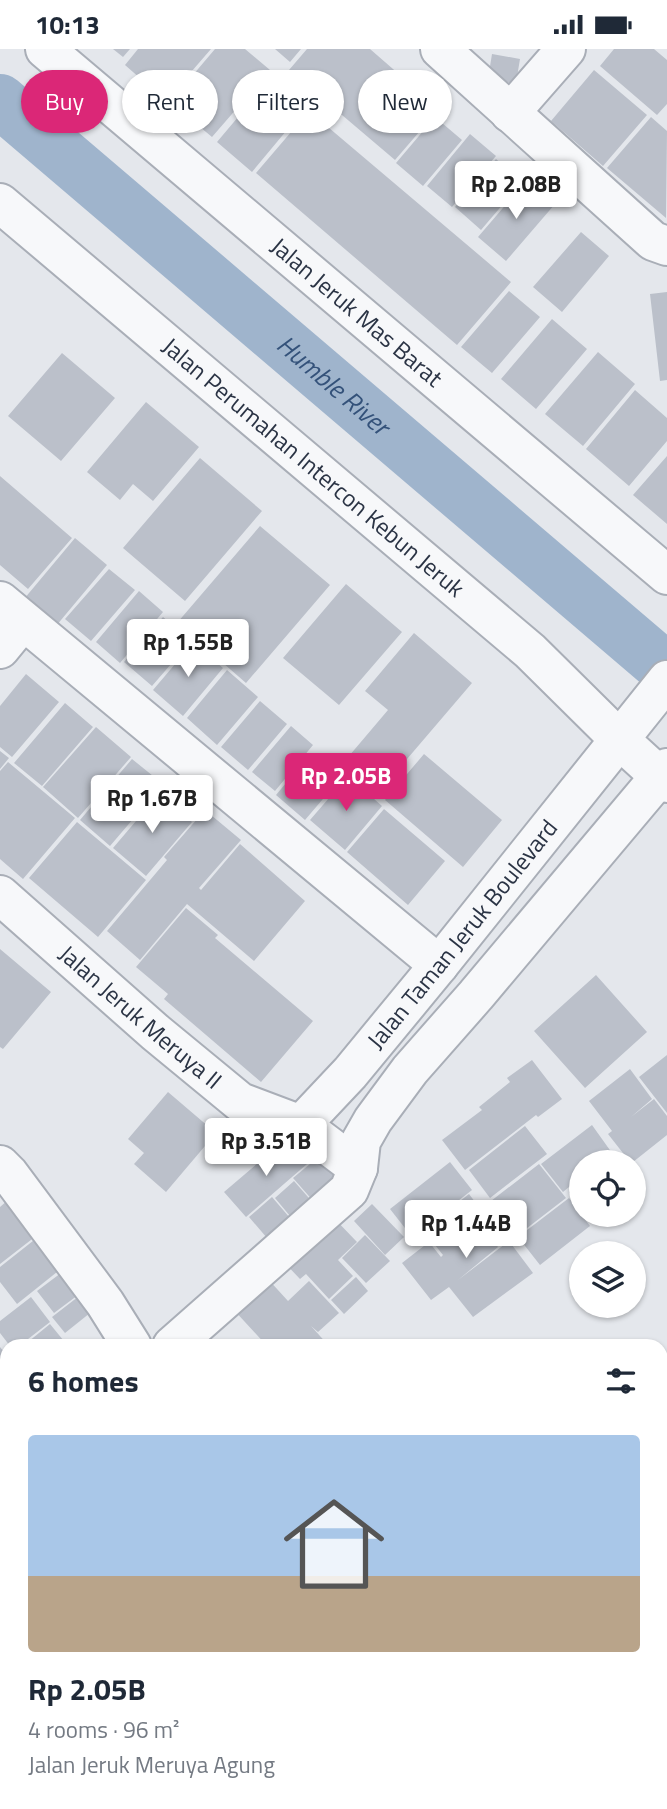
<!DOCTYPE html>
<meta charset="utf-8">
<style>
:root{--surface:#fff;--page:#f2f2f3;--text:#1f2937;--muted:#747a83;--line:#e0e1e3;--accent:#db2777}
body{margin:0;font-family:"Titillium Web",sans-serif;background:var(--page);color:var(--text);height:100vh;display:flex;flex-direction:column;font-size:26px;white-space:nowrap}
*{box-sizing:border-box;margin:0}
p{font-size:23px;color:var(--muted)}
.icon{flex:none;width:38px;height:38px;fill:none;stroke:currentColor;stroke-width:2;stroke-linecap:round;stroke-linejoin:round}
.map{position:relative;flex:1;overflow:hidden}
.side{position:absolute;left:0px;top:1290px;width:668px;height:471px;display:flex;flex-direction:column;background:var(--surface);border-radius:21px 21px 0 0;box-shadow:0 2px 5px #0004}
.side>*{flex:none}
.guide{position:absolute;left:21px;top:21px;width:626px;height:63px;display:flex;gap:14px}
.tools{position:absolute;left:569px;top:1101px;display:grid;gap:14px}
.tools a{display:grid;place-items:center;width:77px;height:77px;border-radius:50%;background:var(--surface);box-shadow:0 2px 5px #0004;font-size:35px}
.price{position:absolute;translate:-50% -60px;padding:0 16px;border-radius:7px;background:#fff;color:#222;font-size:23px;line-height:46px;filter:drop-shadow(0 2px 4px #0008)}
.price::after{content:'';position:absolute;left:50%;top:42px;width:21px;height:16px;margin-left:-10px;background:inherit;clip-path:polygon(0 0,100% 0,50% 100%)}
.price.current{background:var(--accent);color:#fff}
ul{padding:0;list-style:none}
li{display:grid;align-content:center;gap:14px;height:371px;padding:0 28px}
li+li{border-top:2px solid var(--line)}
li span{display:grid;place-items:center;height:217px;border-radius:7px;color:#555}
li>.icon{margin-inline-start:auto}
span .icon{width:126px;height:126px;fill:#fffc;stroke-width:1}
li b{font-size:30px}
h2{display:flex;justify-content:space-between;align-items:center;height:84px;padding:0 28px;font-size:30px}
.pill{padding:0 24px;border-radius:32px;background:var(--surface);box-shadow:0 2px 5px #0004;font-size:24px;line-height:63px}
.pill.current{background:var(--accent);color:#fff}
.status{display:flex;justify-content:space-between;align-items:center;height:49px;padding:0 35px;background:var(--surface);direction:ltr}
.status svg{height:19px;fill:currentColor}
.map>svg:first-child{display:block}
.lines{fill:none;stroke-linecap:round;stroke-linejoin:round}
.river{stroke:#9fb4cc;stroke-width:54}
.building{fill:#bbc0ca}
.minor-casing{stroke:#a9aeb7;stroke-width:42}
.minor{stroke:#f7f8fa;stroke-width:38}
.labels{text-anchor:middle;stroke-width:6;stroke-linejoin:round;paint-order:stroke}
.street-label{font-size:24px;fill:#2b3445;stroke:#f4f6f9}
.water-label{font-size:26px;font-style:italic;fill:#34527a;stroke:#f4f6f9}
</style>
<div class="status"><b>10:13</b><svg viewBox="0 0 49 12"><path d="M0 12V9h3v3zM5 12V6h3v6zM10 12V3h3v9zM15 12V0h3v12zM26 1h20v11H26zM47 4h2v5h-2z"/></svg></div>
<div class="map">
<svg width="667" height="1760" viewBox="0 0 667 1760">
<rect width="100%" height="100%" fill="#e4e7ec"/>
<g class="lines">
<path class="river" id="s1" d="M 0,52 L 667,621"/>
</g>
<path class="building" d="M 113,0 L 130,0 L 123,8 Z
M 138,0 L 211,0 L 166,52 L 125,16 Z
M 215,0 L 245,0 L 270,21 L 212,88 L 170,53 Z
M 275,0 L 301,0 L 290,13 Z
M 307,0 L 370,0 L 439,60 L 395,111 L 289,21 Z
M 614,0 L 654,0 L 667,11 L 667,55 L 657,66 L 600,17 Z
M 492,5 L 520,10 L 516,34 L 488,30 Z
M 594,21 L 647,66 L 603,117 L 551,72 Z
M 277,22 L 312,51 L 252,123 L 217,93 Z
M 309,62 L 511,233 L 457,296 L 256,124 Z
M 435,68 L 462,91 L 423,137 L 396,114 Z
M 651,68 L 667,82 L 666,169 L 607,119 Z
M 470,85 L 496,107 L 452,158 L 427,137 Z
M 496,110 L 522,133 L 481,181 L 455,158 Z
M 527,131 L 555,155 L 506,212 L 478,188 Z
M 581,183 L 609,207 L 562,263 L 533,238 Z
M 509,242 L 540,268 L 492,324 L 461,298 Z
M 667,243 L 667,331 L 660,332 L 650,245 Z
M 552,270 L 587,300 L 536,360 L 501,330 Z
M 598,303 L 635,335 L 583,397 L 545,365 Z
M 62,304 L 115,349 L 61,412 L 8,367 Z
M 635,341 L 667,369 L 667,392 L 629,437 L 586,400 Z
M 146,353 L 199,398 L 153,452 L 133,435 L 120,451 L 87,423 Z
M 667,407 L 667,475 L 633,446 Z
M 200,409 L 262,462 L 185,552 L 123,499 Z
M 0,427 L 72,489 L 28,540 L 0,516 Z
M 260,477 L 330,536 L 246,634 L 177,574 Z
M 75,489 L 107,516 L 56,577 L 24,550 Z
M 109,520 L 135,541 L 91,592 L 65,570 Z
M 346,535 L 402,583 L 339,656 L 283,609 Z
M 139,542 L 163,563 L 120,614 L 96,593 Z
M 163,568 L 191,592 L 152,637 L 124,613 Z
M 414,584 L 472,634 L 384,737 L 349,707 L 388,661 L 365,642 Z
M 193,594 L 223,619 L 183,667 L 153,641 Z
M 227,621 L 258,648 L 217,696 L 187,669 Z
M 26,625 L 59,653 L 12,708 L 0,698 L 0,657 Z
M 260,652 L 287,675 L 248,721 L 221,698 Z
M 65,654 L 93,678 L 42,737 L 14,714 Z
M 291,677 L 313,696 L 275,742 L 252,723 Z
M 96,678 L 131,708 L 78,769 L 43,738 Z
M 0,702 L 9,709 L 0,720 Z
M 311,704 L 340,730 L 305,771 L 276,746 Z
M 424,705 L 502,771 L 463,818 L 385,751 Z
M 132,710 L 163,735 L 110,797 L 80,771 Z
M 8,713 L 75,769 L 23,830 L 0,810 L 0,722 Z
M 348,727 L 382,757 L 345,801 L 310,771 Z
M 159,745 L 192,773 L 146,827 L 113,799 Z
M 384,760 L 445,812 L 408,856 L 347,803 Z
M 205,761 L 241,791 L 199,839 L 201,841 L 240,795 L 305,852 L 254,912 L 187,855 L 140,911 L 107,882 L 167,811 L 164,808 Z
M 77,773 L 146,831 L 98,888 L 29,829 Z
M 186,859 L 218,886 L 215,889 L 313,972 L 261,1033 L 164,950 L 168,945 L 136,918 Z
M 0,900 L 51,943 L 3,1000 L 0,998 Z
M 596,926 L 647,983 L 585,1039 L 534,982 Z
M 667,1006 L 667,1064 L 639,1028 Z
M 532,1011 L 562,1050 L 538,1068 L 536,1066 L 465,1121 L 442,1091 L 482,1061 L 479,1058 L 510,1033 L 507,1029 Z
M 630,1020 L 652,1050 L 631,1068 L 654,1050 L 667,1067 L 667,1086 L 633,1113 L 630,1113 L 608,1085 L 612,1082 L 589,1052 Z
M 168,1043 L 216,1084 L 166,1143 L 134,1115 L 144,1104 L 128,1090 Z
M 592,1076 L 612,1104 L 601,1113 L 581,1113 L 581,1128 L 563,1143 L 541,1115 Z
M 525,1077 L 547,1105 L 490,1149 L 469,1121 Z
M 286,1090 L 307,1115 L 246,1168 L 224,1143 Z
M 322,1105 L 343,1130 L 315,1154 L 293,1129 Z
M 450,1113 L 472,1141 L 412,1188 L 390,1160 Z
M 539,1115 L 566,1149 L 518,1186 L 491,1152 Z
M 294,1132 L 315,1156 L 295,1173 L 275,1149 Z
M 581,1134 L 581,1159 L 569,1143 Z
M 469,1145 L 488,1170 L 481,1176 L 498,1198 L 458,1231 L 509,1192 L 533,1224 L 473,1268 L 449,1238 L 431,1251 L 402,1214 L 429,1193 L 441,1208 L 443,1206 L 423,1181 Z
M 272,1148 L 296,1176 L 273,1196 L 249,1168 Z
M 569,1149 L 590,1177 L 540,1216 L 518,1188 Z
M 8,1151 L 36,1187 L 0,1215 L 0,1158 Z
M 372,1155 L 404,1188 L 385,1206 L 354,1172 Z
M 332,1167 L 357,1193 L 338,1211 L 353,1227 L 329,1250 L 306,1225 L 300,1230 L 280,1209 Z
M 43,1184 L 67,1215 L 17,1255 L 0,1233 L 0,1218 Z
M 365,1186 L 390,1212 L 366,1234 L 342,1209 Z
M 65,1221 L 82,1243 L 54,1264 L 37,1242 Z
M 356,1228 L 368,1242 L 344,1265 L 331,1251 Z
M 267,1229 L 288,1252 L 309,1232 L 339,1264 L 318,1283 L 311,1277 L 329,1297 L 299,1297 L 296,1294 L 293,1297 L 267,1297 L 233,1260 Z
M 83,1244 L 95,1260 L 65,1284 L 52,1268 Z
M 31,1248 L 50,1273 L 19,1297 L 10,1297 L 0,1284 L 0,1272 Z
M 50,1275 L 68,1297 L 23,1297 Z
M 0,1298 L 7,1307 L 7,1426 L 0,1429 Z
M 667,1414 L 667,1480 L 662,1483 L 662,1418 Z
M 667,1490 L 667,1550 L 662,1541 L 662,1518 L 664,1516 L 662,1513 L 662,1494 Z
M 0,1524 L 7,1533 L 7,1605 L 0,1610 Z
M 662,1584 L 667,1593 L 667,1604 L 662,1608 Z
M 7,1607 L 7,1666 L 5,1667 L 0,1660 L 0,1612 Z
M 667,1608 L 667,1630 L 662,1621 L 662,1612 Z
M 667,1647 L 667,1665 L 662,1656 L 662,1651 Z
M 662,1663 L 667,1672 L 667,1700 L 662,1704 Z
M 7,1675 L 7,1740 L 0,1731 L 0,1681 Z
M 83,1754 L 133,1754 L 137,1758 L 134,1760 L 75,1760 Z
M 139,1754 L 173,1754 L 164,1760 L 144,1760 Z
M 178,1754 L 191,1754 L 196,1760 L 170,1760 Z
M 526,1754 L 554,1754 L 543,1760 L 530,1760 Z
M 563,1754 L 604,1754 L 609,1760 L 553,1760 Z"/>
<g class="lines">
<defs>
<g id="minor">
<path id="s2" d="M 45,0 L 667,526"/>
<path d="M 440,0 L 653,192 L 667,197"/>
<path d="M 510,64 L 566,0"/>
<path id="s3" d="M 0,154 L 530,602 L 620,691 L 667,734"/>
<path d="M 0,552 L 439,916"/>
<path d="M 0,600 L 23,572"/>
<path id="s4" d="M 0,846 L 155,983 L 240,1053 L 301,1076 L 358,1119"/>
<path id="s5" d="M 301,1076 L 350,1024 L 439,916 L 667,631"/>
<path d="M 0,1116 L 9,1125 L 105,1254 L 132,1297"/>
<path d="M 172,1297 L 349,1141 L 358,1119 L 361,1092 L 373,1071 L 410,1021 L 476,946 L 667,719"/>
<path d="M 0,1438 L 7,1433"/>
<path d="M 0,1509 L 7,1518"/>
<path d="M 662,1563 L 667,1560"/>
<path d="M 633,1754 L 638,1760"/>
</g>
</defs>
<use href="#minor" class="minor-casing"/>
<use href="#minor" class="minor"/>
</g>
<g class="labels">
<g class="street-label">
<text dy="8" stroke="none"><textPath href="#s2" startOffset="408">Jalan Jeruk Mas Barat</textPath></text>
<text dy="8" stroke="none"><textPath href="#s3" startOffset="410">Jalan Perumahan Intercon Kebun Jeruk</textPath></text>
<text dy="8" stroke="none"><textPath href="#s5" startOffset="250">Jalan Taman Jeruk Boulevard</textPath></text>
<text dy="8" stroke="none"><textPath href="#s4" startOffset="186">Jalan Jeruk Meruya II</textPath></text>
</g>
<g class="water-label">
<text dy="9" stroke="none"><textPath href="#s1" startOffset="438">Humble River</textPath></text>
</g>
</g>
</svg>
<div class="tools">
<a><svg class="icon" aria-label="locate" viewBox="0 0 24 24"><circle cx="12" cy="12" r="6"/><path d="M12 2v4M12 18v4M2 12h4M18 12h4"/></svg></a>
<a><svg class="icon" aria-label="layers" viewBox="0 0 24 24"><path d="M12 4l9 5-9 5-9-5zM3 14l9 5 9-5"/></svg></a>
</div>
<b class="price" style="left:516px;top:172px">Rp 2.08B</b>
<b class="price" style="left:188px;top:630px">Rp 1.55B</b>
<b class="price current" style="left:346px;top:764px">Rp 2.05B</b>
<b class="price" style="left:152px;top:786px">Rp 1.67B</b>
<b class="price" style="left:266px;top:1129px">Rp 3.51B</b>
<b class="price" style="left:466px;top:1211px">Rp 1.44B</b>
<div class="guide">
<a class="pill current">Buy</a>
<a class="pill">Rent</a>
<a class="pill">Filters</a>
<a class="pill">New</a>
</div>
<section class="side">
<h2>6 homes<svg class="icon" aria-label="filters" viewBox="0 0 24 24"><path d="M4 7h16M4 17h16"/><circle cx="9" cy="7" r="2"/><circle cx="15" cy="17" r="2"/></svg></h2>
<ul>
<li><span style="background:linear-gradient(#a9c7e8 65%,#b9a48a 0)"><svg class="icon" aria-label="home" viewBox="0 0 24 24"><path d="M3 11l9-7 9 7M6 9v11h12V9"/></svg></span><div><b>Rp 2.05B</b><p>4 rooms · 96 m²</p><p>Jalan Jeruk Meruya Agung</p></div></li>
</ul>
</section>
</div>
